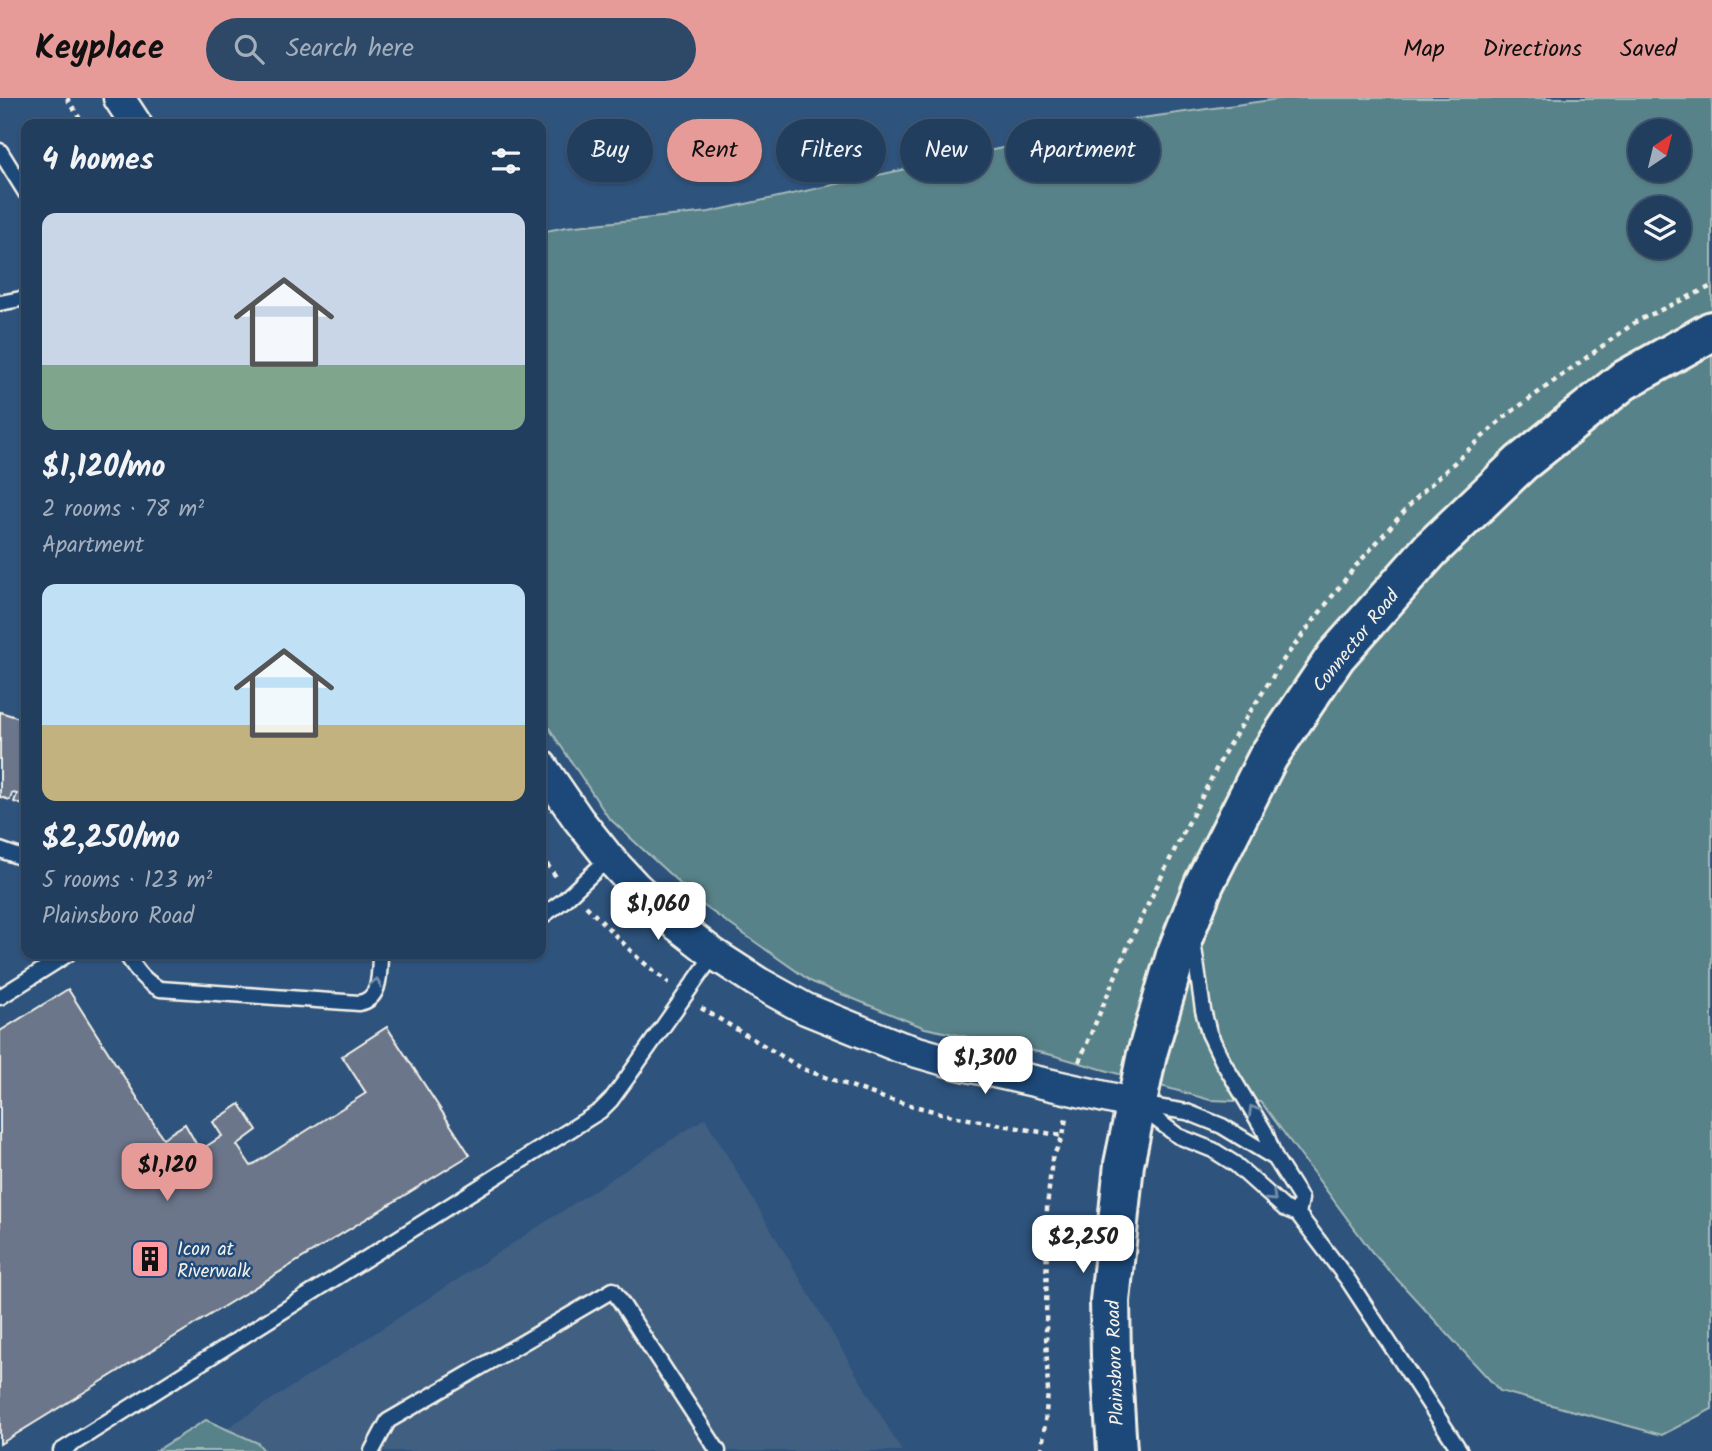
<!DOCTYPE html>
<meta charset="utf-8">
<style>
:root{--surface:#223e5e;--page:#2e4967;--text:#f1f3f6;--muted:#a2aebc;--line:#3f5773;--accent:#e69b98}
body{margin:0;font-family:Kalam,sans-serif;background:var(--page);color:var(--text);height:100vh;display:flex;flex-direction:column;font-size:26px;white-space:nowrap}
*{box-sizing:border-box;margin:0}
p{font-size:23px;color:var(--muted)}
.icon{flex:none;width:38px;height:38px;fill:none;stroke:currentColor;stroke-width:2;stroke-linecap:round;stroke-linejoin:round}
.map{position:relative;flex:1;overflow:hidden}
.drawer{position:absolute;left:21px;top:21px;width:525px;height:840px;display:flex;flex-direction:column;background:var(--surface);border-radius:14px;box-shadow:0 2px 5px #0004,0 0 0 2px var(--line)}
.drawer>*{flex:none}
.hud{position:absolute;left:567px;top:21px;width:665px;height:63px;display:flex;gap:14px}
.needle{width:46px;rotate:35deg}
.buttons{position:absolute;left:1628px;top:21px;display:grid;gap:14px}
.buttons a{display:grid;place-items:center;width:63px;height:63px;border-radius:50%;background:var(--surface);box-shadow:0 2px 5px #0004,0 0 0 2px var(--line);font-size:35px}
.price{position:absolute;translate:-50% -60px;padding:0 16px;border-radius:14px;background:#fff;color:#222;font-size:23px;line-height:46px;filter:drop-shadow(0 2px 4px #0008)}
.price::after{content:'';position:absolute;left:50%;top:42px;width:21px;height:16px;margin-left:-10px;background:inherit;clip-path:polygon(0 0,100% 0,50% 100%)}
.price.current{background:var(--accent);color:#111}
ul{padding:0;list-style:none}
li{display:grid;align-content:center;gap:14px;height:371px;padding:0 21px}
li span{display:grid;place-items:center;height:217px;border-radius:14px;color:#555}
li>.icon{margin-inline-start:auto}
span .icon{width:126px;height:126px;fill:#fffc;stroke-width:1}
li b{font-size:30px}
h2{display:flex;justify-content:space-between;align-items:center;height:84px;padding:0 21px;font-size:30px}
.tag{padding:0 24px;border-radius:32px;background:var(--surface);box-shadow:0 2px 5px #0004,0 0 0 2px var(--line);font-size:24px;line-height:63px}
.tag.current{background:var(--accent);color:#111}
header{display:flex;align-items:center;gap:42px;box-sizing:border-box;height:98px;padding:0 35px;background:var(--accent);color:#111}
header strong{font-size:33px}
nav{display:flex;gap:38px;margin-inline-start:auto;font-size:24px}
.search{width:490px;height:63px;background:var(--page);display:flex;align-items:center;gap:18px;box-sizing:border-box;padding:0 24px;border-radius:38px;color:var(--muted);font-size:26px}
.map>svg:first-child{display:block}
.built{fill:#415e81}
.green{fill:#588289;stroke:#a6bab8;stroke-width:2;fill-rule:evenodd}
.building{fill:#6c768b;stroke:#f4f1e8;stroke-width:2}
.lines{fill:none;stroke-linecap:round;stroke-linejoin:round}
.lane-casing{stroke:#f4f1e8;stroke-width:19}
.street-casing{stroke:#f4f1e8;stroke-width:35}
.secondary-casing{stroke:#f4f1e8;stroke-width:44}
.path{stroke:#f4f1e8;stroke-width:4.5;stroke-dasharray:5 5;stroke-linecap:butt}
.lane{stroke:#1f4a7a;stroke-width:14}
.street{stroke:#1f4a7a;stroke-width:30}
.secondary{stroke:#1f4a7a;stroke-width:38}
.oneway{stroke:#748da6}
.labels{text-anchor:middle;stroke-width:5;stroke-linejoin:round;paint-order:stroke}
.street-label{font-size:19px;fill:#f4f1e8;stroke:#1f4a7a}
.poi-label{font-size:19px;fill:#f4f1e8;stroke:#1f4a7a;text-anchor:start}
</style>
<header>
<strong>Keyplace</strong>
<div class="search"><svg class="icon" aria-label="search" viewBox="0 0 24 24"><circle cx="10" cy="10" r="6"/><path d="M15 15l6 6"/></svg>Search here</div>
<nav><a>Map</a><a>Directions</a><a>Saved</a></nav>
</header>
<div class="map">
<svg width="1712" height="1353" viewBox="0 0 1712 1353">
<rect width="100%" height="100%" fill="#2e537d"/>
<filter id="ink" filterUnits="userSpaceOnUse"><feTurbulence type="fractalNoise" baseFrequency=".0143" numOctaves="2"/><feDisplacementMap in="SourceGraphic" scale="14" xChannelSelector="R" yChannelSelector="G"/><feConvolveMatrix kernelMatrix="1 2 1 2 8 2 1 2 1" color-interpolation-filters="sRGB"/></filter>
<g filter="url(#ink)">
<path class="built" d="M 705,1020 L 902,1353 L 191,1353 L 338,1259 Z"/>
<path class="green" d="M 1285,0 L 1712,0 L 1712,1311 L 1662,1337 L 1500,1293 L 1372,1154 L 1261,1004 L 1210,1002 L 1052,957 L 925,930 L 812,884 L 704,808 L 608,719 L 541,618 L 541,134 L 566,129 L 709,114 L 1135,21 ZM 1640,33 L 1678,33 L 1678,72 L 1640,72 ZM 1640,110 L 1678,110 L 1678,149 L 1640,149 Z
M 206,1322 L 258,1345 L 264,1353 L 156,1353 Z"/>
<path class="building" d="M 0,614 L 26,622 L 26,708 L 14,704 L 17,696 L 12,695 L 10,702 L 0,699 Z
M 68,891 L 163,1040 L 185,1026 L 198,1049 L 195,1052 L 196,1055 L 222,1038 L 213,1024 L 240,1006 L 257,1032 L 237,1047 L 251,1068 L 366,995 L 342,958 L 387,929 L 470,1057 L 0,1346 L 0,933 Z"/>
<g class="lines">
<defs>
<path id="lane" d="M 0,53 L 26,95
M 0,205 L 26,200
M 0,752 L 26,761
M 541,819 L 563,803 L 609,760
M 1193,843 L 1203,912 L 1209,935 L 1223,964 L 1265,1034 L 1275,1060 L 1301,1101 L 1298,1116
M 126,856 C 136,871 143,883 160,891 L 359,905 C 382,901 379,874 380,856
M 0,899 L 68,856
M 1138,1006 L 1187,1014 L 1222,1028 L 1275,1060
M 1139,1008 L 1178,1038 L 1213,1052 L 1235,1066 L 1284,1110 L 1298,1116 L 1348,1182 L 1460,1353
M 61,1353 L 600,1013 L 611,1002 L 627,980 L 714,856
M 372,1353 L 388,1323 L 613,1192 L 718,1353"/>
<path id="street" d="M 119,0 L 136,26
M 541,667 L 578,721 L 609,760 L 635,788 L 678,828 L 714,856 L 759,885 L 806,911 L 900,949 L 959,966 L 1136,1006"/>
<path id="secondary" d="M 1117,1353 L 1111,1258 L 1110,1203 L 1124,1066 L 1147,956 L 1176,857 L 1204,786 L 1268,659 L 1336,558 L 1431,451 L 1521,365 L 1623,283 L 1712,233"/>
</defs>
<use href="#lane" class="lane-casing"/>
<use href="#street" class="street-casing"/>
<use href="#secondary" class="secondary-casing"/>
<path class="path" d="M 67,0 L 83,26
M 541,758 L 557,780
M 586,808 L 638,860 L 669,885
M 701,910 L 803,971 L 884,1000 L 952,1018 L 1063,1038
M 1079,964 L 1132,839 L 1177,747 L 1227,650 L 1284,561 L 1354,470 L 1417,399 L 1503,320 L 1637,223 L 1712,188
M 1042,1353 L 1048,1295 L 1046,1235 L 1047,1110 L 1052,1061 L 1063,1038 L 1066,1020"/>
<use href="#lane" class="lane"/>
<use href="#street" class="street"/>
<use href="#secondary" class="secondary"/>
</g>
<defs><path id="oneway-chevron" d="M-2-3.5L2.5 0L-2 3.5" fill="none" stroke-width="1.6" stroke-linecap="round" stroke-linejoin="round" transform="scale(1.75)"/></defs>
<g class="oneway">
<use href="#oneway-chevron" transform="translate(376 885) rotate(-77)"/>
<use href="#oneway-chevron" transform="translate(1253 1012) rotate(-121)"/>
<use href="#oneway-chevron" transform="translate(1272 1099) rotate(43)"/>
</g>
</g>
<defs>
<symbol id="building-square" viewBox="-11 -11 22 22"><rect x="-9" y="-9" width="18" height="18" rx="4" fill="#ff9aa2" stroke="#1f4a7a"/><path d="M-4-6H4V6H1V3H-1V6H-4ZM-2.5-4.3h1.7v1.8h-1.7ZM.8-4.3h1.7v1.8H.8ZM-2.5-1h1.7V.8h-1.7ZM.8-1h1.7V.8H.8Z" fill="#111"/></symbol>
</defs>
<g fill-rule="evenodd">
<use href="#building-square" x="128" y="1139" width="44" height="44"/>
</g>
<g class="labels">
<g class="street-label">
<text transform="translate(1355 542) rotate(-51)" y="7">Connector Road</text>
<text transform="translate(1114 1265) rotate(-92)" y="7">Plainsboro Road</text>
</g>
<g class="poi-label">
<text x="177" y="1157">Icon at<tspan x="177" dy="22">Riverwalk</tspan></text>
</g>
</g>
</svg>
<div class="buttons">
<a><svg class="needle" viewBox="-14 -14 28 28"><path d="M0-13l5 13h-10z" fill="#e53935"/><path d="M0 13l5-13h-10z" fill="#a2aebc"/></svg></a>
<a><svg class="icon" aria-label="layers" viewBox="0 0 24 24"><path d="M12 4l9 5-9 5-9-5zM3 14l9 5 9-5"/></svg></a>
</div>
<b class="price" style="left:658px;top:844px">$1,060</b>
<b class="price" style="left:985px;top:998px">$1,300</b>
<b class="price current" style="left:167px;top:1105px">$1,120</b>
<b class="price" style="left:1083px;top:1177px">$2,250</b>
<div class="hud">
<a class="tag">Buy</a>
<a class="tag current">Rent</a>
<a class="tag">Filters</a>
<a class="tag">New</a>
<a class="tag">Apartment</a>
</div>
<section class="drawer">
<h2>4 homes<svg class="icon" aria-label="filters" viewBox="0 0 24 24"><path d="M4 7h16M4 17h16"/><circle cx="9" cy="7" r="2"/><circle cx="15" cy="17" r="2"/></svg></h2>
<ul>
<li><span style="background:linear-gradient(#c9d6e8 70%,#7fa58c 0)"><svg class="icon" aria-label="home" viewBox="0 0 24 24"><path d="M3 11l9-7 9 7M6 9v11h12V9"/></svg></span><div><b>$1,120/mo</b><p>2 rooms · 78 m²</p><p>Apartment</p></div></li>
<li><span style="background:linear-gradient(#bfe0f5 65%,#c2b280 0)"><svg class="icon" aria-label="home" viewBox="0 0 24 24"><path d="M3 11l9-7 9 7M6 9v11h12V9"/></svg></span><div><b>$2,250/mo</b><p>5 rooms · 123 m²</p><p>Plainsboro Road</p></div></li>
</ul>
</section>
</div>
